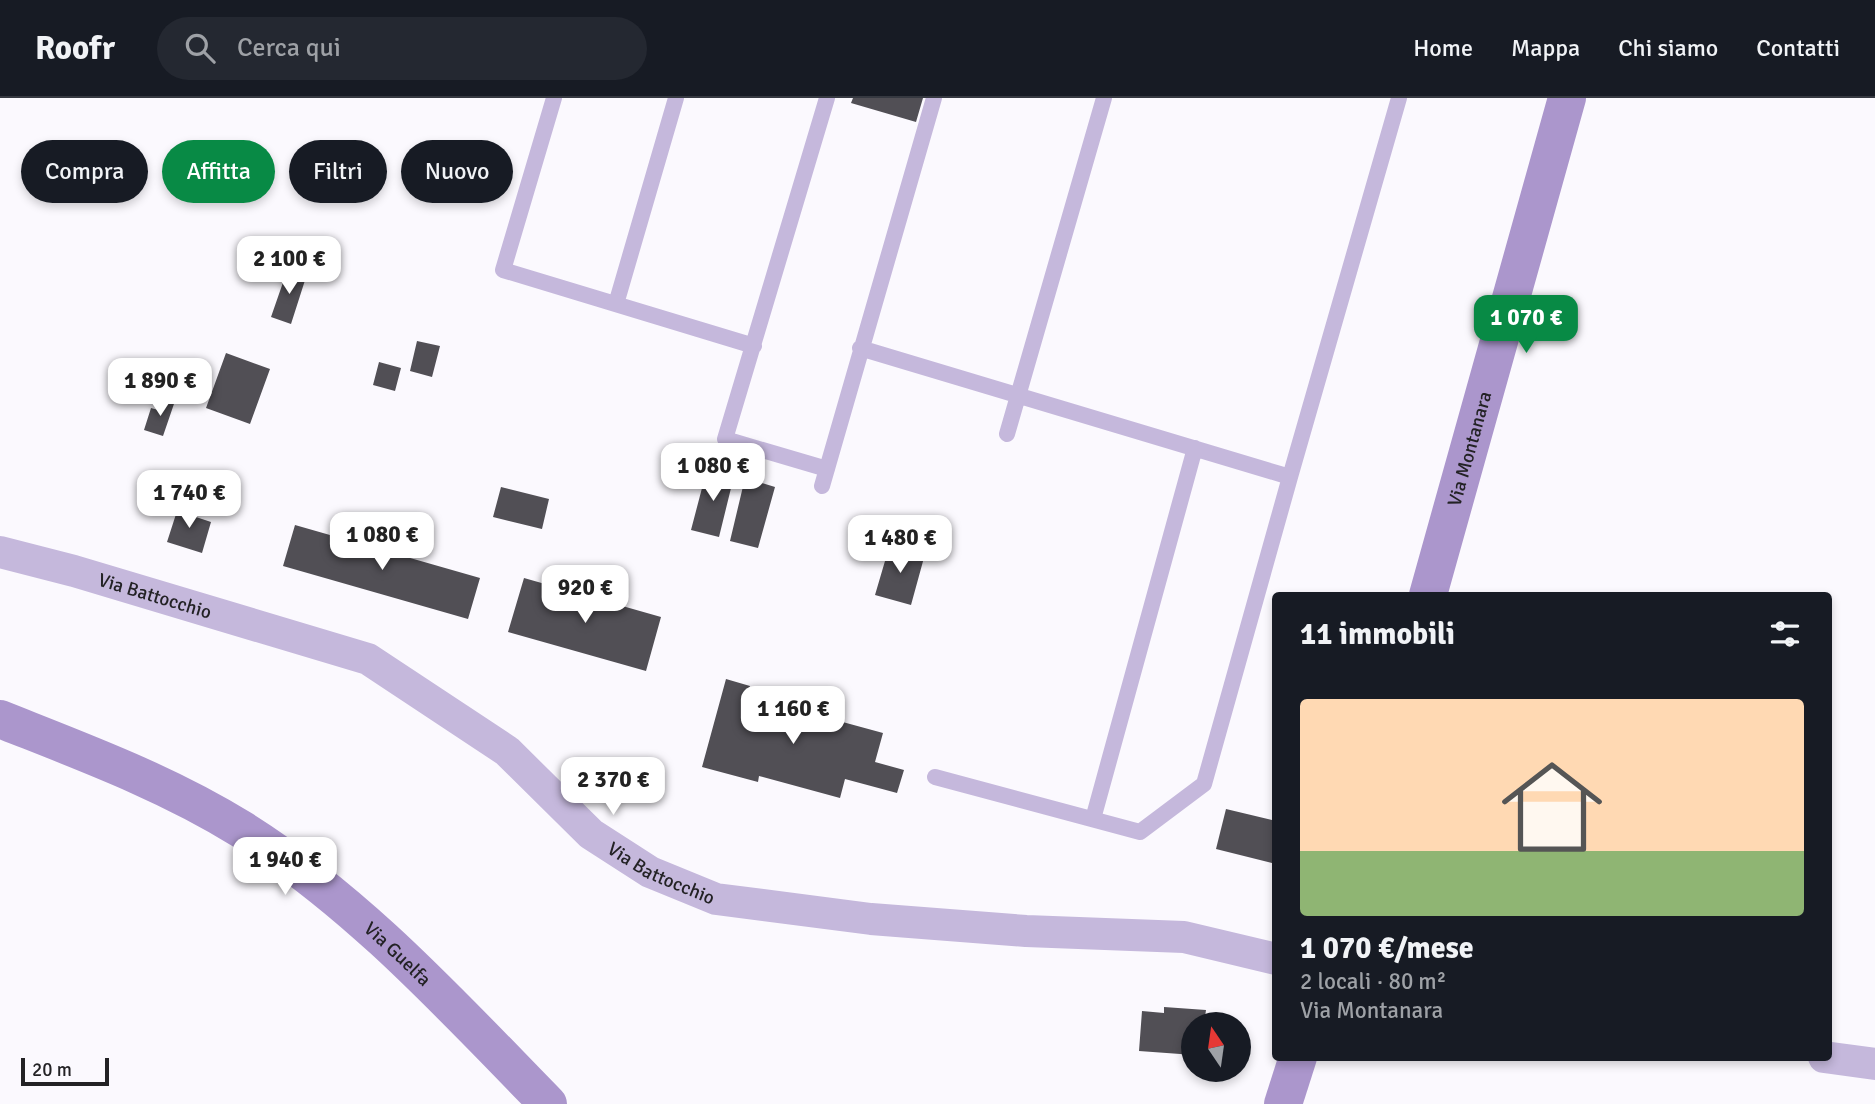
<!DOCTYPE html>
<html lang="it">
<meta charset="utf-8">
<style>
:root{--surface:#171b24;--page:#242831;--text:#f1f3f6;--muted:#9ea1a6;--line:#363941;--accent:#088a45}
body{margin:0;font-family:Signika,sans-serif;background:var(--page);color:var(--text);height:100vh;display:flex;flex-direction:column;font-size:26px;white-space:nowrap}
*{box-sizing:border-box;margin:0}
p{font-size:23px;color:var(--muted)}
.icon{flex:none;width:38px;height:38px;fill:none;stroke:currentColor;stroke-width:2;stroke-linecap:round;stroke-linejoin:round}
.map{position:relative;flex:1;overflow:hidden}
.sheet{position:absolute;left:1272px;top:494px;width:560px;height:469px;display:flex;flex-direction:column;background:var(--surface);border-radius:7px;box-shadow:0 4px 10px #0003}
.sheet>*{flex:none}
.guide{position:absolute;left:21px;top:42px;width:665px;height:63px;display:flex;gap:14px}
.needle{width:46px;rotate:347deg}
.buttons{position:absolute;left:1181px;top:914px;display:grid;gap:14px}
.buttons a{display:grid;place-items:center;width:70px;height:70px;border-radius:50%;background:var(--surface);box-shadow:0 4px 10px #0003;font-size:35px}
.scale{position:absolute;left:21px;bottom:18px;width:88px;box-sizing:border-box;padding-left:7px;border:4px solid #232225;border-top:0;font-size:19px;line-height:24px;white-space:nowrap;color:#232225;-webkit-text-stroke:5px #fbf9fe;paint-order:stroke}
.price{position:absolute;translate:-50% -60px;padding:0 16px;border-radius:14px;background:#fff;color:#222;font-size:23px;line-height:46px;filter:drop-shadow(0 2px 4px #0008)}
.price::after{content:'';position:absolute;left:50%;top:42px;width:21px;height:16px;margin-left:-10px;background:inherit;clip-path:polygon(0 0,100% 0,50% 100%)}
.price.active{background:var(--accent);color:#fff}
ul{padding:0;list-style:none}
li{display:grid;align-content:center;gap:14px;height:371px;padding:0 28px}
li+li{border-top:2px solid var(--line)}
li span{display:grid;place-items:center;height:217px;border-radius:7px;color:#555}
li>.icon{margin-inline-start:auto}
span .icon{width:126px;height:126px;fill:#fffc;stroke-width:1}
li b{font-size:30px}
h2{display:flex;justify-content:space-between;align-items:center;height:84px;padding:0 28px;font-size:30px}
.pill{padding:0 24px;border-radius:32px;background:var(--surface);box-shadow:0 4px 10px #0003;font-size:24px;line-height:63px}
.pill.active{background:var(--accent);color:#fff}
header{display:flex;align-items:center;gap:42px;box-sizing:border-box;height:98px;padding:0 35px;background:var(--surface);border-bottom:2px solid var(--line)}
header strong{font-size:33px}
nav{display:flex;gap:38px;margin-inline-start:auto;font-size:24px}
.search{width:490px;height:63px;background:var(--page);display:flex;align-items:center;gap:18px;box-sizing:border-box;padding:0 24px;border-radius:38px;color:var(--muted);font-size:26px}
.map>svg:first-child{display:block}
.building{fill:#514f55}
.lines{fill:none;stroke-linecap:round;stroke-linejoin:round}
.lane{stroke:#c5b8dc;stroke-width:16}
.street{stroke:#c5b8dc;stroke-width:32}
.secondary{stroke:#ab96cc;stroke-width:38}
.labels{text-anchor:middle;stroke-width:7;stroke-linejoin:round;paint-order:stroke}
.street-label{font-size:19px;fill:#232225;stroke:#fbf9fe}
</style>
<header>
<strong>Roofr</strong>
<div class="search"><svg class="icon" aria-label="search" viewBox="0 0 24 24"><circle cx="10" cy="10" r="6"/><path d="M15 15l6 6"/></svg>Cerca qui</div>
<nav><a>Home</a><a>Mappa</a><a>Chi siamo</a><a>Contatti</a></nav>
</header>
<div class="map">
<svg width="1875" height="1006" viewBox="0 0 1875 1006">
<rect width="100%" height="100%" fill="#fbf9fe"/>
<path class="building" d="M 853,0 L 923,0 L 916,24 L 851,5 Z
M 288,170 L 307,176 L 291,226 L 271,219 Z
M 417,243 L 440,248 L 432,279 L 410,273 Z
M 226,255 L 270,271 L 250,326 L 206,310 Z
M 379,264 L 401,270 L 395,293 L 373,287 Z
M 167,297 L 176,300 L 163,338 L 144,332 L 151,310 L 162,313 Z
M 707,371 L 734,378 L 719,439 L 691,432 Z
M 745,380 L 775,389 L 758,450 L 730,443 Z
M 501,389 L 549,401 L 542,431 L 493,419 Z
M 187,406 L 196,409 L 193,418 L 211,424 L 202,455 L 167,444 L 177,413 L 184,415 Z
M 295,427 L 480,480 L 468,521 L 283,468 Z
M 890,446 L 925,456 L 911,507 L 875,497 Z
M 524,480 L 661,519 L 646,573 L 508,534 Z
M 726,581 L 750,588 L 747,598 L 883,635 L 875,664 L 904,672 L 897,695 L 845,681 L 840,700 L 759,678 L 758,684 L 702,669 Z
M 1226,711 L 1276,723 L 1276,766 L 1216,751 Z
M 1164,909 L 1206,912 L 1204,926 L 1194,926 L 1194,957 L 1139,953 L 1142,913 L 1164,915 Z"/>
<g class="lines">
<path class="lane" d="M 554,0 L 503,172 L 754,248
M 616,206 L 676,0
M 860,250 L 1290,379 L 1399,0
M 1007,336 L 1104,0
M 827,371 L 725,341 L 827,0
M 822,388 L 934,0
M 935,679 L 1140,734 L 1204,686 L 1290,379
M 1093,721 L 1195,350"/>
<g class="street">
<path id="s1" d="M 0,454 L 74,473 L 368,561 L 507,653 L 591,736 L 650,774 L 716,801 L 871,821 L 1026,833 L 1184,839 L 1276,861"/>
<path d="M 1824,959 L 1875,966"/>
</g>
<g class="secondary">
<path id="s2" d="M 1428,497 L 1567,0"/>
<path id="s3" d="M 0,621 C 83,654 165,684 241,731 C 358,804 452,908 548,1006"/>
<path d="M 1283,1006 L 1298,959"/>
</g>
</g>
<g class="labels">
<g class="street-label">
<text dy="7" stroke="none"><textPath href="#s2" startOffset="152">Via Montanara</textPath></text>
<text dy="7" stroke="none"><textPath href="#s1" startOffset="161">Via Battocchio</textPath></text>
<text dy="7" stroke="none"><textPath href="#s1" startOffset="749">Via Battocchio</textPath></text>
<text dy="7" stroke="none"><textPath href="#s3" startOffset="466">Via Guelfa</textPath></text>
</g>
</g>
</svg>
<div class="buttons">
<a><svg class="needle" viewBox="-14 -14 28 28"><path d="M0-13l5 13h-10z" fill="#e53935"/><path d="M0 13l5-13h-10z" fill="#9ea1a6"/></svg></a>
</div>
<div class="scale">20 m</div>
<b class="price" style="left:289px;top:198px">2 100 €</b>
<b class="price active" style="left:1526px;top:257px">1 070 €</b>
<b class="price" style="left:160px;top:320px">1 890 €</b>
<b class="price" style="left:713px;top:405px">1 080 €</b>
<b class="price" style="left:189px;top:432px">1 740 €</b>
<b class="price" style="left:382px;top:474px">1 080 €</b>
<b class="price" style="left:900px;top:477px">1 480 €</b>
<b class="price" style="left:585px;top:527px">920 €</b>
<b class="price" style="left:793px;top:648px">1 160 €</b>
<b class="price" style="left:613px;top:719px">2 370 €</b>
<b class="price" style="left:285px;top:799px">1 940 €</b>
<div class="guide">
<a class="pill">Compra</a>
<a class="pill active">Affitta</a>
<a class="pill">Filtri</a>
<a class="pill">Nuovo</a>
</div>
<section class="sheet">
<h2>11 immobili<svg class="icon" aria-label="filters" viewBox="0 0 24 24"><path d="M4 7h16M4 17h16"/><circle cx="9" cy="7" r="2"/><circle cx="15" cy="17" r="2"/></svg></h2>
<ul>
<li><span style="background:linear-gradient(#ffd9b3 70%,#8fb573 0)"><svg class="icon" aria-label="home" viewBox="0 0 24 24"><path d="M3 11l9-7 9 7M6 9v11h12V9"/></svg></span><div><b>1 070 €/mese</b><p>2 locali · 80 m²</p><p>Via Montanara</p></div></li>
</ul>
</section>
</div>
